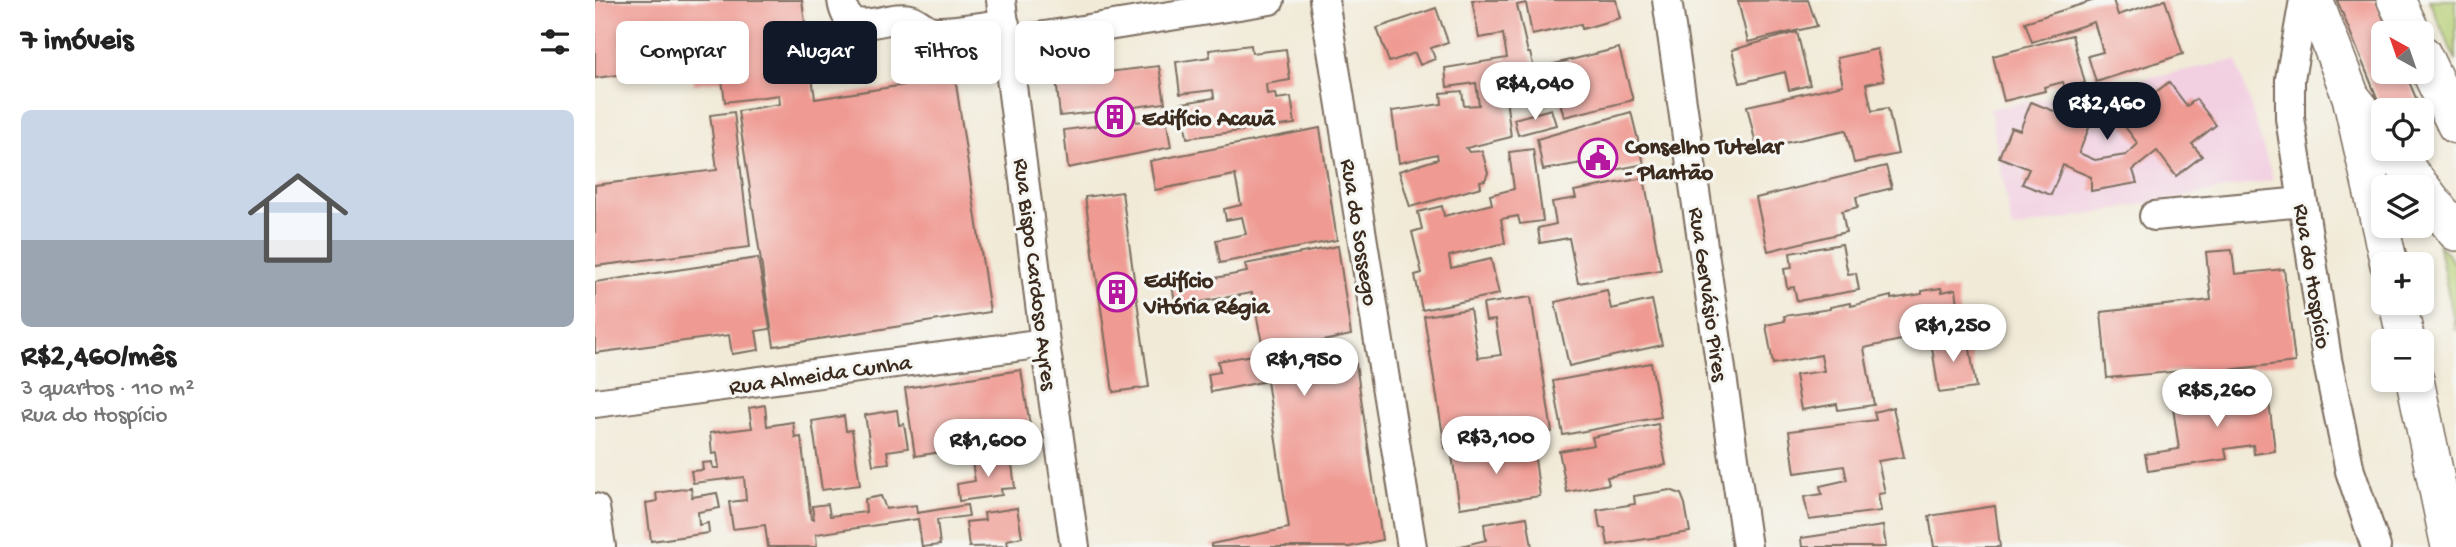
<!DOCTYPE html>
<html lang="pt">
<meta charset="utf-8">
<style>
:root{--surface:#fff;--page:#f2f2f2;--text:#222;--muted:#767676;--accent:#111827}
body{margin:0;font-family:"Gochi Hand",sans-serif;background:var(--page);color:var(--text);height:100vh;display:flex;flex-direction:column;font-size:26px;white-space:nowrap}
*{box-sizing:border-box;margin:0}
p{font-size:23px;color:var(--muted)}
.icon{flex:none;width:38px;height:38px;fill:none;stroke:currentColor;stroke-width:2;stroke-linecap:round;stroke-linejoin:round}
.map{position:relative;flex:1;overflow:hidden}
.drawer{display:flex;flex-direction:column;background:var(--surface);width:595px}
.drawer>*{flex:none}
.hud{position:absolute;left:21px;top:21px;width:665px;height:63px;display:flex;gap:14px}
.needle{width:46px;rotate:320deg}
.fabs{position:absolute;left:1776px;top:21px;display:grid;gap:14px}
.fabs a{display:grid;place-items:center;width:63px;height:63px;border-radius:10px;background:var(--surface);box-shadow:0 4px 10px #0003;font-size:35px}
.price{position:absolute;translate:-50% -60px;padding:0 16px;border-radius:24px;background:#fff;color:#222;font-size:23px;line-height:46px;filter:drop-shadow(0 2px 4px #0008)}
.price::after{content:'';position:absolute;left:50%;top:42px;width:21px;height:16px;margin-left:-10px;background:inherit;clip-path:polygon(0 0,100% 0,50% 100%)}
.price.current{background:var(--accent);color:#fff}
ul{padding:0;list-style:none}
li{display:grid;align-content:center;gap:14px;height:371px;padding:0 21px}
li span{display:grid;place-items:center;height:217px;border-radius:10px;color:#555}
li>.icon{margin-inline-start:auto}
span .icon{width:126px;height:126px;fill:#fffc;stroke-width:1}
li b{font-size:30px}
h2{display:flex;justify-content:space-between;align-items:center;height:84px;padding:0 21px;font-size:30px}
.chip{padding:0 24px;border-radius:10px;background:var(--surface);box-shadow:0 4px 10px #0003;font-size:24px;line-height:63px}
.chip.current{background:var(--accent);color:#fff}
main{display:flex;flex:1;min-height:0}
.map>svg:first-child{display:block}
.built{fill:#f2cfe1}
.green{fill:#b4cd72;stroke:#787c48;stroke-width:2}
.building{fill:#ef9a92}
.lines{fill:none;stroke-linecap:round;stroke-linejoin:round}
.minor-casing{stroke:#7b6d5f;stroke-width:32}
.major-casing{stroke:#7b6d5f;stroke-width:40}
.minor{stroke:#fff;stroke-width:28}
.major{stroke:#fff;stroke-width:37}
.labels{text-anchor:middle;stroke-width:6;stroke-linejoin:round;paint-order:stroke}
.poi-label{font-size:23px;font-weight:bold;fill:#3b2a1e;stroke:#f6f6f2;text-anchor:start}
.street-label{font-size:23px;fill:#3b2a1e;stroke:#f6f6f2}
</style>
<main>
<section class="drawer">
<h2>7 imóveis<svg class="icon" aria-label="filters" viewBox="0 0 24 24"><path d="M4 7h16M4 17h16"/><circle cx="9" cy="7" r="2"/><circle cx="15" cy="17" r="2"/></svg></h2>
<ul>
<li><span style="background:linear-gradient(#c9d6e8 60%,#9aa5b1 0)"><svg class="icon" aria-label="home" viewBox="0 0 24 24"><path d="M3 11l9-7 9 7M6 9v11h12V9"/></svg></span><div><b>R$2,460/mês</b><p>3 quartos · 110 m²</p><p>Rua do Hospício</p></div></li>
</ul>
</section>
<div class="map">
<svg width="1861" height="547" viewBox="0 0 1861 547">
<rect width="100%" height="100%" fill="#f6f6f2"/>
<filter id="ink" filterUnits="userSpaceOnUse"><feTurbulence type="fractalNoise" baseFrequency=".0143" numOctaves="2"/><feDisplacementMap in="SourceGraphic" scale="14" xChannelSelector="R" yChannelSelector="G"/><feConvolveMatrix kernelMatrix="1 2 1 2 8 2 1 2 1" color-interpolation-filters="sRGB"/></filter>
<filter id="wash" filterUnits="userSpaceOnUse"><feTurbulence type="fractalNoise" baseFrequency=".00686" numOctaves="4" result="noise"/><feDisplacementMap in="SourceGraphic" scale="28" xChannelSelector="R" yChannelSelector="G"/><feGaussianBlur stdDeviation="1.57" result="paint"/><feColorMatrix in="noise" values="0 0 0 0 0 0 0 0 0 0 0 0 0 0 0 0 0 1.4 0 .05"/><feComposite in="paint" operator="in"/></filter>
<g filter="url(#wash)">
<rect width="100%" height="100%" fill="#f1ead7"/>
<path class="built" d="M 1642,60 L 1678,180 L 1417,229 L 1395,109 Z"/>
<path class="green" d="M 1834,0 L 1861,0 L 1861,61 Z
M 1843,243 L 1861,265 L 1861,331 Z"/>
<g id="blocks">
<path class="building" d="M 0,0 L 207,0 L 220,99 L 360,77 L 395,312 L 179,346 L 143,111 L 185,104 L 184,95 L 130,102 L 127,80 L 99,84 L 96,65 L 0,78 Z
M 877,0 L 1021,0 L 1025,18 L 987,29 L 986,24 L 937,35 L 931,3 L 922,5 L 933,53 L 935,53 L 939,68 L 908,75 L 916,137 L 871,148 L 874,152 L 887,151 L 893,173 L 890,180 L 885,181 L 886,187 L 815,207 L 804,171 L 843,159 L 842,154 L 804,163 L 797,111 L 847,104 L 846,93 L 867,91 L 869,106 L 884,105 L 881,83 L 852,87 L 850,68 L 912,58 L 908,34 L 884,38 Z
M 1213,0 L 1222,26 L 1153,42 L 1143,1 Z
M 1500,0 L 1518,0 L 1523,15 L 1570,0 L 1588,54 L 1501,82 L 1493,56 L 1508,52 L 1499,22 L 1437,42 L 1430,22 Z
M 1742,0 L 1781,0 L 1794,33 L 1788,33 L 1788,72 L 1810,72 L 1826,110 L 1787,110 Z
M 841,8 L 853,42 L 836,48 L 840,59 L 825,65 L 820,53 L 794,62 L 782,28 Z
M 1202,32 L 1215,85 L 1194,90 L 1190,72 L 1145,83 L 1137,50 Z
M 1477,35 L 1490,83 L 1470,88 L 1468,82 L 1449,87 L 1450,91 L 1409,101 L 1398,56 Z
M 656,45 L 657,53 L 691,49 L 695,80 L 671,84 L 672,94 L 680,93 L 681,99 L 696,97 L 700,124 L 592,138 L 587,103 L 619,98 L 618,90 L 585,94 L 581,62 L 615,57 L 614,50 Z
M 1024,48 L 1038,100 L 969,117 L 955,65 Z
M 1282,49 L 1289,80 L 1271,84 L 1277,111 L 1293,108 L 1303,154 L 1259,163 L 1251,130 L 1162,149 L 1152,106 L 1248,85 L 1242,58 Z
M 564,66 L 570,103 L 539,107 L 541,122 L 571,118 L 576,147 L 473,168 L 469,130 L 501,126 L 500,112 L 465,116 L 461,78 Z
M 1574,82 L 1592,106 L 1601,99 L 1621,125 L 1597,144 L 1607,156 L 1581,176 L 1562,151 L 1538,170 L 1542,183 L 1496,191 L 1496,177 L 1468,165 L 1456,195 L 1427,184 L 1434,169 L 1404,157 L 1416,127 L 1425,130 L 1436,102 L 1495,125 L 1484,153 L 1500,160 L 1531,155 L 1543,144 L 1525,120 Z
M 956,109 L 961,125 L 923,135 L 919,119 Z
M 139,112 L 155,247 L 0,266 L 0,185 L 122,170 L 115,115 Z
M 1036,112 L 1049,164 L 995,175 L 992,162 L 948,170 L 942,139 Z
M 1827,113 L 1833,128 L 1827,130 Z
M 725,128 L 742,240 L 625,263 L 621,240 L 651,234 L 647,217 L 631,220 L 629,209 L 646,205 L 640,175 L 560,190 L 555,161 Z
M 938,149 L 948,221 L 925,224 L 923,216 L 906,219 L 910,243 L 854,256 L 856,268 L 896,259 L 904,294 L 827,310 L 820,275 L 827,273 L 817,232 L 827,229 L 823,212 L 847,206 L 849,216 L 897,204 L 895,195 L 919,189 L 914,152 Z
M 1291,166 L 1297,188 L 1261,197 L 1263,207 L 1247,211 L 1251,232 L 1173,251 L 1161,198 Z
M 1049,178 L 1066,270 L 983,283 L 974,238 L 945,243 L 943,228 L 961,224 L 957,202 L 981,198 L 979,191 Z
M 527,192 L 554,387 L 518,392 L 490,197 Z
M 1247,244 L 1253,274 L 1261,273 L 1264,290 L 1202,301 L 1199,287 L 1192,288 L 1189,269 L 1197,268 L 1195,253 Z
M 743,246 L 756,335 L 723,342 L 724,346 L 737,343 L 742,367 L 761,364 L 787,540 L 754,547 L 616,547 L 616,544 L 694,528 L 672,381 L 616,392 L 613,374 L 625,372 L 623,361 L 669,353 L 657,293 L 581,306 L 577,286 L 652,272 L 650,264 Z
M 1637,250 L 1640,274 L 1689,269 L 1700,362 L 1607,373 L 1607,369 L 1512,378 L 1506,312 L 1616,300 L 1611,252 Z
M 163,258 L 175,329 L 161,331 L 164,350 L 137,354 L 134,335 L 0,353 L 0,282 Z
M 1346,288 L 1347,292 L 1361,289 L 1366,327 L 1269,348 L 1279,405 L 1243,410 L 1242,404 L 1206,410 L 1200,375 L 1229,371 L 1226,355 L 1178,364 L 1171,325 L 1190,321 L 1189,316 L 1235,309 L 1235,307 L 1255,303 L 1256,306 L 1296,296 L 1296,299 L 1327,294 L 1327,291 Z
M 1012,290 L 1016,309 L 1057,300 L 1067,345 L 974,366 L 960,302 Z
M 936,297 L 957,432 L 850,448 L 829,316 L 875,309 L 883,358 L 906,355 L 900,320 L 891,321 L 888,304 Z
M 1373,336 L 1381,388 L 1344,393 L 1336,341 Z
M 1056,363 L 1066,417 L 968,435 L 958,381 Z
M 426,370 L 437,438 L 320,456 L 310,388 Z
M 1667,388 L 1669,403 L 1674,402 L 1680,451 L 1659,454 L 1658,445 L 1630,449 L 1632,459 L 1553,471 L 1550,454 L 1584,449 L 1577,401 Z
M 170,405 L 172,426 L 198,422 L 200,438 L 206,437 L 216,519 L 219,519 L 217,506 L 233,504 L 235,516 L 271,512 L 270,499 L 286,496 L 291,509 L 321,505 L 322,513 L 372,505 L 374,516 L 342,520 L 345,545 L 327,547 L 323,519 L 221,534 L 222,547 L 173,547 L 170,525 L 138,529 L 134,502 L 151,500 L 149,477 L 98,483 L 96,471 L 108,470 L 107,463 L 117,462 L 118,468 L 124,468 L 122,453 L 117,454 L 115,433 L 157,428 L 154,408 Z
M 1298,407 L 1309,457 L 1283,461 L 1290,493 L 1283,494 L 1286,511 L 1214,520 L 1209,497 L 1227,494 L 1225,486 L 1252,480 L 1249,466 L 1200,473 L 1194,431 L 1281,420 L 1279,412 Z
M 302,410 L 304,425 L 309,424 L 313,448 L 292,451 L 294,463 L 278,465 L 270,415 Z
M 249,416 L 251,431 L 257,430 L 265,485 L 227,490 L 217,421 Z
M 1063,424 L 1071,465 L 1012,477 L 1014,484 L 972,492 L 964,451 L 999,445 L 997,437 Z
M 938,444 L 945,496 L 865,508 L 857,456 Z
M 416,456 L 420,488 L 406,489 L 407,495 L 364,501 L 362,484 L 380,481 L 377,461 Z
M 96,488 L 97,497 L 122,493 L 125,508 L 103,512 L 104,525 L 113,523 L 114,533 L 56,541 L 51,503 L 62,501 L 61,493 Z
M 1075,490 L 1086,494 L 1090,504 L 1095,532 L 1013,545 L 1010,528 L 1005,528 L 1002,510 L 1040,504 L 1039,496 Z
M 1400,506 L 1405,547 L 1339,547 L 1334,516 Z
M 422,508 L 427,537 L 412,540 L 413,546 L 374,547 L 371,522 L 390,520 L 389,513 Z
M 932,517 L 937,547 L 862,547 L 891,540 L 889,524 Z
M 1288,526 L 1291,547 L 1207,547 L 1206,538 Z"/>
</g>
</g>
<g filter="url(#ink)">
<use href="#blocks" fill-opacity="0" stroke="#7b6d5f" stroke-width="2"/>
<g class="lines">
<defs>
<path id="minor" d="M 247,0 C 252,43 292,13 315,19 C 323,21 329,30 339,31 C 358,32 390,26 410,24
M 406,0 L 450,343 L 480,547
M 729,0 L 817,547
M 1072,0 L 1152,547
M 1709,0 L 1695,79 L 1695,118 L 1732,359 L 1755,471 L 1781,547
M 413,42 L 675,0
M 1559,216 L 1708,202
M 0,403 L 450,343
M 0,508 L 6,547"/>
<path id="major" d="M 1719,0 L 1756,97 L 1771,116
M 1801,0 L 1817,33
M 1827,54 L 1861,125
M 1756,97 L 1794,264
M 1796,149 L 1826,187
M 1827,188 L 1861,232
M 1803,303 L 1811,341
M 1820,380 L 1855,547"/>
</defs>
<use href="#minor" class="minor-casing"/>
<use href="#major" class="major-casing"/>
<use href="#minor" class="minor"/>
<use href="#major" class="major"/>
</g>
</g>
<defs>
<symbol id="building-ring" viewBox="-11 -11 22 22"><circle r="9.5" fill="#f6f6f2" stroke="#b5179e" stroke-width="1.5"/><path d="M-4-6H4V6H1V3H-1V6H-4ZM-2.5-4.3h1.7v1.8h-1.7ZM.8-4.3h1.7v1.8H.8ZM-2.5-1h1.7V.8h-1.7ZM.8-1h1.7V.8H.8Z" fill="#b5179e"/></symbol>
<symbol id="civic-ring" viewBox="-11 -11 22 22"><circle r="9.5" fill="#f6f6f2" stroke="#b5179e" stroke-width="1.5"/><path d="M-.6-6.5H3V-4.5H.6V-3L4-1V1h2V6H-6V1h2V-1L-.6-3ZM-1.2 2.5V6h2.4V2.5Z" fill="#b5179e"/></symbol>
</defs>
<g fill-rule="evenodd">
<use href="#building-ring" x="498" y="95" width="44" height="44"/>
<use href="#civic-ring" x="981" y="136" width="44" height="44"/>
<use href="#building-ring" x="500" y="270" width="44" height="44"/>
</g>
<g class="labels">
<g class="poi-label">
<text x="547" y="125">Edifício Acauã</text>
<text x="1030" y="153">Conselho Tutelar<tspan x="1030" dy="26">- Plantão</tspan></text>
<text x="549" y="287">Edifício<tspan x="549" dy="26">Vitória Régia</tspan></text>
</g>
<g class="street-label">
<text transform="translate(766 232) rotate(81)" y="8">Rua do Sossego</text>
<text transform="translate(442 274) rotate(83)" y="8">Rua Bispo Cardoso Ayres</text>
<text transform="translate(1719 276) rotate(81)" y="8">Rua do Hospício</text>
<text transform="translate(1115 294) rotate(82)" y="8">Rua Gervásio Pires</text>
<text transform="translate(225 373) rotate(-8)" y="8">Rua Almeida Cunha</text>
</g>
</g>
</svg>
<div class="fabs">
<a><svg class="needle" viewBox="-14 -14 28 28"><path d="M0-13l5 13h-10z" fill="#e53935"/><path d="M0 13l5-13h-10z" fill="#767676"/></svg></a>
<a><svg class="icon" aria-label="locate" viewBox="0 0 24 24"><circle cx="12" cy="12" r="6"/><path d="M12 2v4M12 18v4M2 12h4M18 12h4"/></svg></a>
<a><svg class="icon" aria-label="layers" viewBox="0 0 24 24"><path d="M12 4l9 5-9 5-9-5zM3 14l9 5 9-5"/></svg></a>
<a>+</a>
<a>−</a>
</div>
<b class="price" style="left:940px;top:122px">R$4,040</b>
<b class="price current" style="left:1512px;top:142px">R$2,460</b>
<b class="price" style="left:1358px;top:364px">R$1,250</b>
<b class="price" style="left:709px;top:398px">R$1,950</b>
<b class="price" style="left:1622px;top:429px">R$5,260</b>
<b class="price" style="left:901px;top:476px">R$3,100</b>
<b class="price" style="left:393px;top:479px">R$1,600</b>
<div class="hud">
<a class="chip">Comprar</a>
<a class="chip current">Alugar</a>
<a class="chip">Filtros</a>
<a class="chip">Novo</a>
</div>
</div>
</main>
